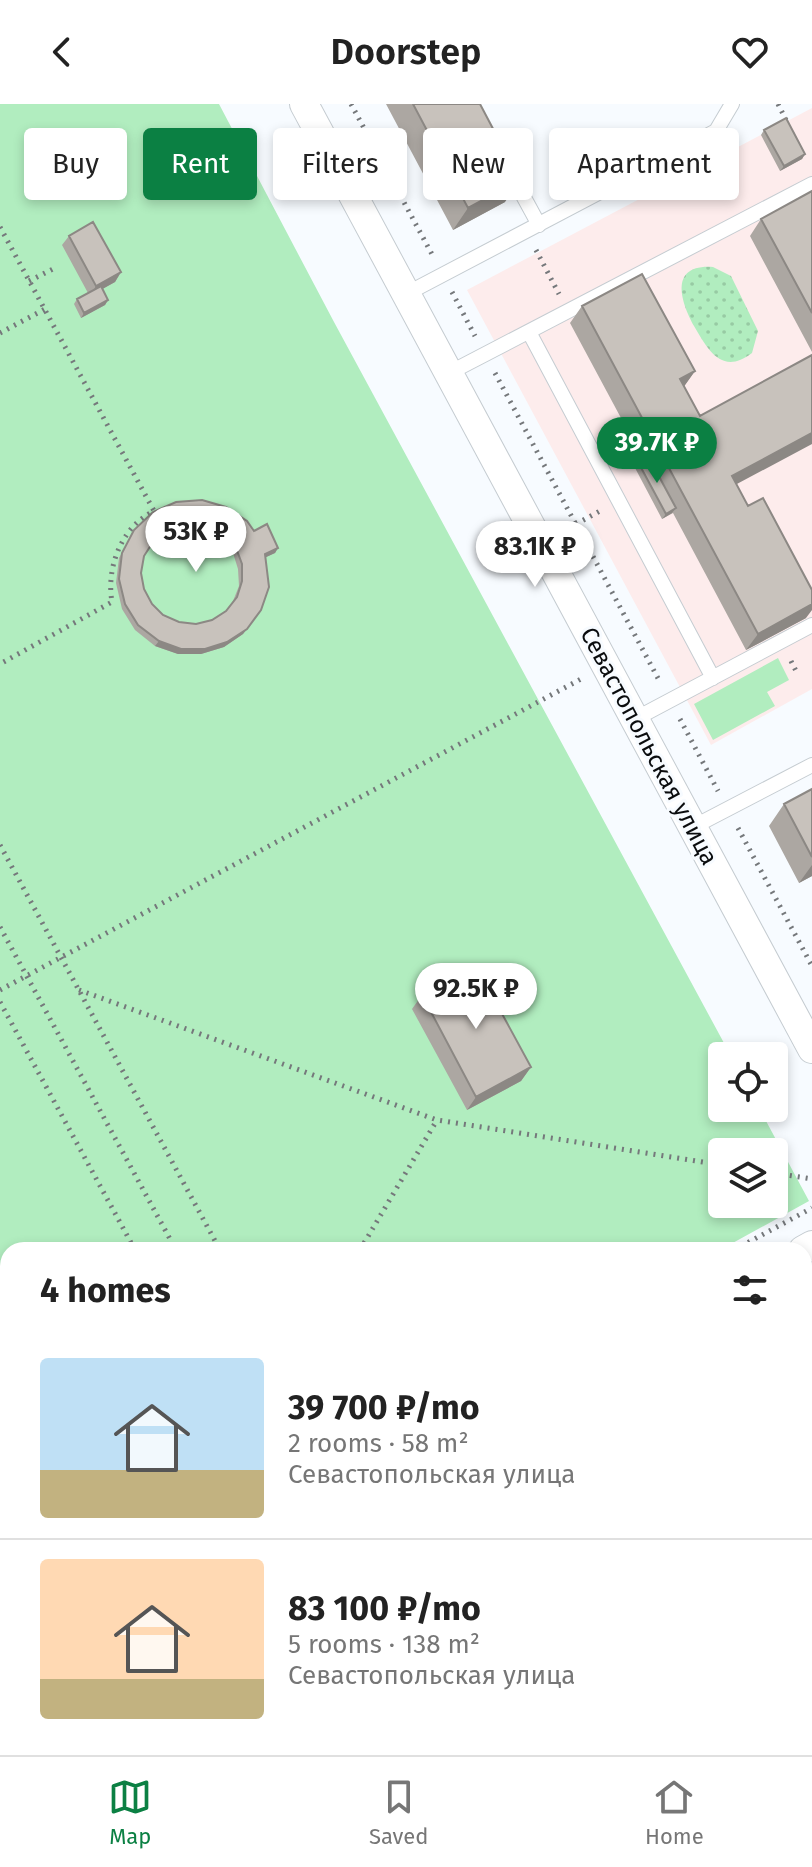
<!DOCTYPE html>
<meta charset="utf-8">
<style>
:root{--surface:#fff;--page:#f6f6f6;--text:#222;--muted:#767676;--line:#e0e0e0;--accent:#0b8043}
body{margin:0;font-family:"Fira Sans",sans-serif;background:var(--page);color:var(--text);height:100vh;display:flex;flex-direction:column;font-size:30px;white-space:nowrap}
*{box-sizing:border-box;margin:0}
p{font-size:26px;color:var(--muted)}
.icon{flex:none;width:44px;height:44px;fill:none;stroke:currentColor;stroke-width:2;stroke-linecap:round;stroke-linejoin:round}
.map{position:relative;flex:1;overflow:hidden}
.drawer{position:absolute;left:0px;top:1138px;width:812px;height:514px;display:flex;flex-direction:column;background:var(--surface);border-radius:24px 24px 0 0;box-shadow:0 4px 12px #0003}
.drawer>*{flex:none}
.hud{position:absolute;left:24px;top:24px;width:764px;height:72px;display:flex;gap:16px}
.buttons{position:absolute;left:708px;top:938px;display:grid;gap:16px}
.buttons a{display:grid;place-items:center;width:80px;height:80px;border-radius:8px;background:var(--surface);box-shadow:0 4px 12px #0003;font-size:40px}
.price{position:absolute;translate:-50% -68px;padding:0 18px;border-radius:28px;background:#fff;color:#222;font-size:26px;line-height:52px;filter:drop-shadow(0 2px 4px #0008)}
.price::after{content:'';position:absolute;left:50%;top:48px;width:24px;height:18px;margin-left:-12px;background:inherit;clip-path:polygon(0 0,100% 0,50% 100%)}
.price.on{background:var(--accent);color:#fff}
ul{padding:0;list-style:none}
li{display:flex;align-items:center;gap:24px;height:200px;padding:0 40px}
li+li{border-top:2px solid var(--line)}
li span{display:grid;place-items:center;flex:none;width:224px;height:160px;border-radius:8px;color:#555}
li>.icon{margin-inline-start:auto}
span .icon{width:96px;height:96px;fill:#fffc;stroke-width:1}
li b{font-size:34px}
h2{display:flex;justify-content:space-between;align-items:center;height:96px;padding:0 40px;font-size:34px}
.pill{padding:0 28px;border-radius:8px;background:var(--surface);box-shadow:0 4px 12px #0003;font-size:28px;line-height:72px}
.pill.on{background:var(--accent);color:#fff}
header{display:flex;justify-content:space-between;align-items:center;height:104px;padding:0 40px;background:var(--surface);font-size:36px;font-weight:600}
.menu{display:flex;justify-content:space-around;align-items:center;height:112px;border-top:2px solid var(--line);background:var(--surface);font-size:22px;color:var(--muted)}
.menu a{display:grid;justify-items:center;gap:4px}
.menu .on{color:var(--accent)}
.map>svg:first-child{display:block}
.education{fill:#fdecec}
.grass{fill:url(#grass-dots)}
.green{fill:#b1edbf;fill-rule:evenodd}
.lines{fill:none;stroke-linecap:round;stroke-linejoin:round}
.lane-casing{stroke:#c5ccd1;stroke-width:16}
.street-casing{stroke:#c5ccd1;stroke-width:30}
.path{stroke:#75787b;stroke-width:5;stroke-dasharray:2 6;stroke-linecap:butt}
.lane{stroke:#fff;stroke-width:14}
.street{stroke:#fff;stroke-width:28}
.wall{fill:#aca7a2;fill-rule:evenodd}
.shaded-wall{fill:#8c8884}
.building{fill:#c8c2bc;stroke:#8c8884;stroke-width:2;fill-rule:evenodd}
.labels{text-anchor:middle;stroke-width:6;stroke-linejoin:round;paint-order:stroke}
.street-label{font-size:24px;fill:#0a0c0e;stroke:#f7fbff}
</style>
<header><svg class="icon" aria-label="back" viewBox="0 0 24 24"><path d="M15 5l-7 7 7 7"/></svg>Doorstep<svg class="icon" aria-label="heart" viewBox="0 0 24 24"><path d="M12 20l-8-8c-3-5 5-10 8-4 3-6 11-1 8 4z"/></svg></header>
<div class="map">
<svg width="812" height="1651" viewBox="0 0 812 1651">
<defs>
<pattern id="grass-dots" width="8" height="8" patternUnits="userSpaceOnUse" patternTransform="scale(2)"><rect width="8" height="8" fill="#b1edbf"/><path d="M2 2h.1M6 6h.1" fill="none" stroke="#97caa3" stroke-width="1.8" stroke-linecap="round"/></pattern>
</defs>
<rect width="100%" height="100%" fill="#f7fbff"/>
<path class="education" d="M 812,4 L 812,585 L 711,641 L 467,186 Z"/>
<path class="grass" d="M 713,163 L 731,172 L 758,227 L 752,249 C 722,272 708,246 694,222 C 681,198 668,160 713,163 Z"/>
<path class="green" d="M 0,0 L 219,0 L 334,218 L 731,952 L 722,952 L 722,1004 L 759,1004 L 809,1097 L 720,1146 L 8,1146 L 8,1531 L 0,1535 ZM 722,1048 L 774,1048 L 774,1100 L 722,1100 Z
M 778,554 L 789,576 L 767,588 L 775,602 L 713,636 L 694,600 Z"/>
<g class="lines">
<defs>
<path id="lane" d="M 508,64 L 539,121
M 406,190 L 716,27 L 732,0
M 529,228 L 713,574
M 449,269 L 812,80
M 635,615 L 812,521
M 693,723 L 812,661"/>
<path id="street" d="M 304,0 L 812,945
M 803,1146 L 812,1141
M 0,1574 L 8,1570
M 804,1630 L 812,1645
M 84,1644 L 88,1651
M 443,1644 L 446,1651"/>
</defs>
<use href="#lane" class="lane-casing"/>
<use href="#street" class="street-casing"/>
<path class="path" d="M 351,0 L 434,154
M 778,0 L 787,18
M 0,123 L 154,407 C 121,423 106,464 112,498 L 0,560
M 536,146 L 559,190
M 29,177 L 57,163
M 452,188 L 475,232
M 0,229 L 45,205
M 495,269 L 660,578
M 576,420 L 600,407
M 791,557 L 798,571
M 680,615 L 718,687
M 738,724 L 812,862
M 0,741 L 220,1146
M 0,823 L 176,1146
M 0,886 L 581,575
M 79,886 L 437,1016 L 722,1061
M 0,898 L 135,1146
M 774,1069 L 812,1075
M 360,1146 L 437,1016
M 734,1146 L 812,1104
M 804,1187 L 812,1183
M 0,1328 L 8,1329
M 0,1617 L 8,1613
M 492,1644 L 496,1651"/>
<use href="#lane" class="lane"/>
<use href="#street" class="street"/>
</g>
<path class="wall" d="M 386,0 L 480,0 L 505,98 L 453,126 Z
M 764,26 L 805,50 L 802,55 L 780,67 L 761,31 Z
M 812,87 L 812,248 L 750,132 L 761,115 Z
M 69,132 L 121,168 L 115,178 L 102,185 L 108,196 L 105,201 L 81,214 L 74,200 L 77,195 L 88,189 L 62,141 Z
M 582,202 L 695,267 L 684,282 L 806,514 L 746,546 L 673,409 L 662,415 L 634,362 L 638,358 L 643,355 L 570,219 Z
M 153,408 L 254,427 L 278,444 L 275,449 L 266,453 L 257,510 L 243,530 L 224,543 L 201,550 L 178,550 L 155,542 L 135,526 L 122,505 L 116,479 L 119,454 L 134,426 ZM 193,423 L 208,427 L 223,436 L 233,449 L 238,465 L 239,482 L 233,497 L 226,507 L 212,516 L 196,520 L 179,518 L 163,511 L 152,500 L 144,485 L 141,469 L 144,452 L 151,442 L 161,432 L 176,425 Z
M 812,685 L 812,772 L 799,779 L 769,722 L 784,700 Z
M 422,891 L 531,963 L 521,977 L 467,1006 L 412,905 Z
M 179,1644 L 212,1644 L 209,1646 L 211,1651 L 183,1651 Z
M 321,1644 L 384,1644 L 383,1646 L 385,1650 L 384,1651 L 324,1651 Z
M 511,1644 L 592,1644 L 587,1651 L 515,1651 Z
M 697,1644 L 804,1644 L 808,1651 L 701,1651 Z"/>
<path class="shaded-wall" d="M 805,50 L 802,55 L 780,67 L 784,62 Z
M 520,76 L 505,98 L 453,126 L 468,104 Z
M 121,168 L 115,178 L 90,192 L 96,182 Z
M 108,196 L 105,201 L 81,214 L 84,209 Z
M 695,267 L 683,284 L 680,275 Z
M 812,329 L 812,340 L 720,389 L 732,372 Z
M 676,404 L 672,409 L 662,415 L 666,410 Z
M 196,419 L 212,423 L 208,427 L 193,423 L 176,425 L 161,432 L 149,443 L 164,427 L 179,420 Z
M 278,444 L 275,449 L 262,455 L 265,450 Z
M 812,500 L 812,506 L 806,514 L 746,546 L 758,530 Z
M 247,525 L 243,530 L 224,543 L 201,550 L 178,550 L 155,542 L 159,537 Z
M 812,761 L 812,772 L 799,779 Z
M 531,963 L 521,977 L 467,1006 L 476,993 Z
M 812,1540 L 812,1549 L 804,1553 L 804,1544 Z
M 592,1644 L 587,1651 L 580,1651 Z"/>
<path class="building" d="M 413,0 L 480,0 L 520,76 L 468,104 Z
M 786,14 L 805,50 L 784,62 L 764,26 Z
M 812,87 L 812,209 L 761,115 Z
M 93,118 L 121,168 L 96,182 L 69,132 Z
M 642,170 L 695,267 L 680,275 L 700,312 L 812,251 L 812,329 L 732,372 L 748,402 L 763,394 L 812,486 L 812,500 L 758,530 L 582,202 Z
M 101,182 L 108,196 L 84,209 L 77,195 Z
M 648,352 L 676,404 L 666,410 L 638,358 Z
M 202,396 L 226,403 L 247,417 L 254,427 L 267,420 L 278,444 L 265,450 L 269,483 L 261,506 L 247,525 L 227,538 L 205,545 L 181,545 L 159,537 L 138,521 L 125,500 L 119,475 L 122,449 L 134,426 L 153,408 L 176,398 ZM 196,419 L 212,423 L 226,431 L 236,444 L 242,460 L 242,477 L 237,493 L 226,507 L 212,516 L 196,520 L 179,518 L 163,511 L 152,500 L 144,485 L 141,469 L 144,452 L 153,438 L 164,427 L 179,420 Z
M 812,685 L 812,753 L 784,700 Z
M 476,862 L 531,963 L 476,993 L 422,891 Z
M 809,1221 L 812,1226 L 812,1249 L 804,1254 L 804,1224 Z
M 810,1447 L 812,1450 L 812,1540 L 804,1544 L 804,1450 Z
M 8,1628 L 8,1644 L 76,1644 L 80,1651 L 0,1651 L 0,1633 Z
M 804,1643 L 808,1651 L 741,1651 L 737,1644 L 724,1651 L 712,1651 L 709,1644 L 804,1644 Z
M 185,1644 L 208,1644 L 211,1651 L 189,1651 Z
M 249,1644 L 286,1644 L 290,1651 L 241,1651 L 240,1649 Z
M 332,1644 L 382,1644 L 385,1650 L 383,1651 L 336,1651 Z
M 523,1644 L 592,1644 L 581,1651 L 527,1651 Z
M 401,1645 L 404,1651 L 390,1651 Z"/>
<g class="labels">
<g class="street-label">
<text transform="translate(649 642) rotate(62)" y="8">Севастопольская улица</text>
</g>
</g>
</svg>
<div class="buttons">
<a><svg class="icon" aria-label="locate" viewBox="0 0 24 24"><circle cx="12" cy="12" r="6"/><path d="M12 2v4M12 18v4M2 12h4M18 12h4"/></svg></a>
<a><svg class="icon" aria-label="layers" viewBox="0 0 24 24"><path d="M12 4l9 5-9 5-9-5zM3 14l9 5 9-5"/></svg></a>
</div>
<b class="price on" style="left:657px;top:381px">39.7K ₽</b>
<b class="price" style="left:196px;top:470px">53K ₽</b>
<b class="price" style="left:535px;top:485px">83.1K ₽</b>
<b class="price" style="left:476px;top:927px">92.5K ₽</b>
<div class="hud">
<a class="pill">Buy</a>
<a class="pill on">Rent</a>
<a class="pill">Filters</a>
<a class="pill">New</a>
<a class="pill">Apartment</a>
</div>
<section class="drawer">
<h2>4 homes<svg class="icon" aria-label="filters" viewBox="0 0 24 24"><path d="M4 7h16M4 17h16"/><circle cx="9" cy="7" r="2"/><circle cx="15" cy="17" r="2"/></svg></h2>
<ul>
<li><span style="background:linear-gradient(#bfe0f5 70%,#c2b280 0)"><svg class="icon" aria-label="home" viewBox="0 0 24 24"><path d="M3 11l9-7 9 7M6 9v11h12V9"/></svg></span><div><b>39 700 ₽/mo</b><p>2 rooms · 58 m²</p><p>Севастопольская улица</p></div></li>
<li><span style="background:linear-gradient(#ffd9b3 75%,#c2b280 0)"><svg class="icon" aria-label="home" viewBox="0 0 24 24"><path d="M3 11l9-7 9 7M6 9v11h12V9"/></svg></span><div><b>83 100 ₽/mo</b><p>5 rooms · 138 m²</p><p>Севастопольская улица</p></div></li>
</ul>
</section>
</div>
<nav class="menu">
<a class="on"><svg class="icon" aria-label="map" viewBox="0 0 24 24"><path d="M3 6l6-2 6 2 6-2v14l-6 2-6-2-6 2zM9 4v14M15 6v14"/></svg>Map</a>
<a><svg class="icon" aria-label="saved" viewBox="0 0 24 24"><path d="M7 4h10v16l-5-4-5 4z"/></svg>Saved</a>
<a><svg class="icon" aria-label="home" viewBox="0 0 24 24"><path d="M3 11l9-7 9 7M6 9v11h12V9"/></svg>Home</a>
</nav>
